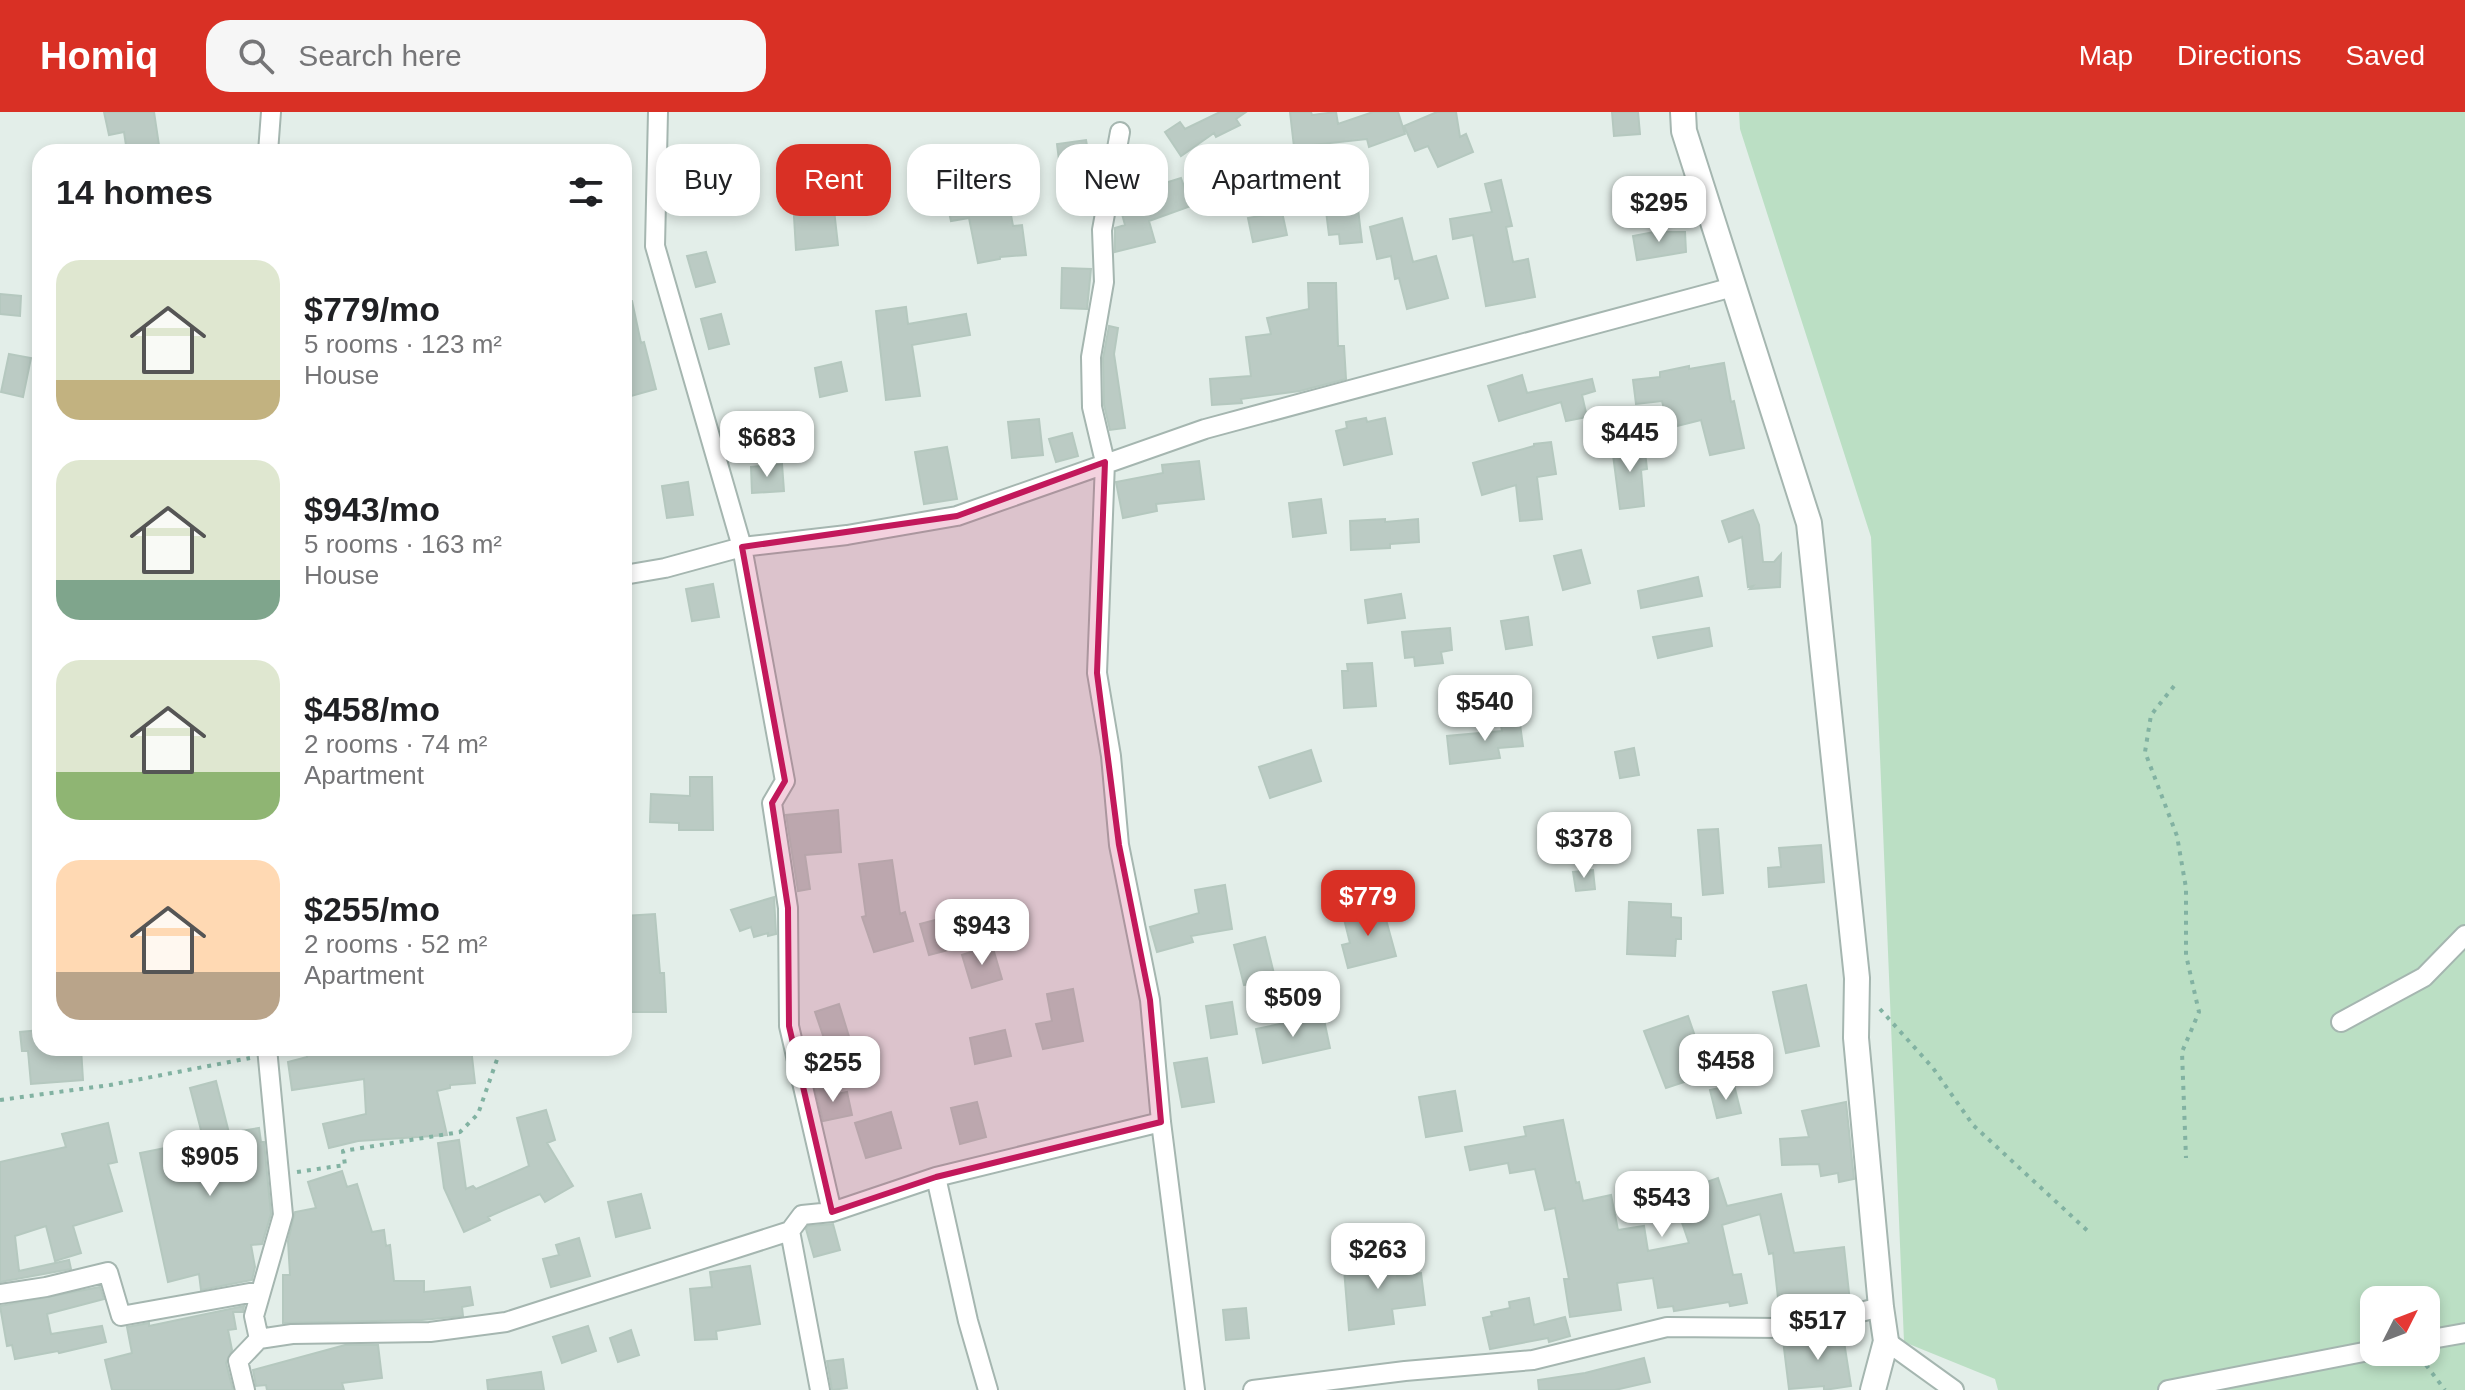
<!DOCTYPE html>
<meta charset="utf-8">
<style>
:root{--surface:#fff;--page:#f6f6f6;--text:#202124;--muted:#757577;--accent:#d93025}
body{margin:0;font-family:Arial,sans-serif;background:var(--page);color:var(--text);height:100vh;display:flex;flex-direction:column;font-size:30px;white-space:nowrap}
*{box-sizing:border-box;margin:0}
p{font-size:26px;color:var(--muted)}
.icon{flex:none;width:44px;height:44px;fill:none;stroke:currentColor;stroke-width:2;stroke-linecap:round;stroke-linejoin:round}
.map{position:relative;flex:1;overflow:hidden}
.drawer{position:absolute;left:32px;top:32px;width:600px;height:912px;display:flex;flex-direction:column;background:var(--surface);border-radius:24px;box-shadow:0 4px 12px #0003}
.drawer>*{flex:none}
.top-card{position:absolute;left:656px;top:32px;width:760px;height:72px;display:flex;gap:16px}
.needle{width:52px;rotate:48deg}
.tools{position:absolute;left:2360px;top:1174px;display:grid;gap:16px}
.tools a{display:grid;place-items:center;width:80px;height:80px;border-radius:16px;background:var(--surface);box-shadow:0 4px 12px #0003;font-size:40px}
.price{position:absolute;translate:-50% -68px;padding:0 18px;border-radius:16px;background:#fff;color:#222;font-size:26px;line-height:52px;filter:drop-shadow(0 2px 4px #0008)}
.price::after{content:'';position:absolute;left:50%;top:48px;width:24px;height:18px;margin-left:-12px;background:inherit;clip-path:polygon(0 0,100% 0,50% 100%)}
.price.active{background:var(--accent);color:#fff}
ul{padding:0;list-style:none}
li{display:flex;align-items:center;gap:24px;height:200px;padding:0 24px}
li span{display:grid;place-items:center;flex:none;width:224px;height:160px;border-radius:24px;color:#555}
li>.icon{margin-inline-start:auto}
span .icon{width:96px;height:96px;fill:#fffc;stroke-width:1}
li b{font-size:34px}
h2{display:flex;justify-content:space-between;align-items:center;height:96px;padding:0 24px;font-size:34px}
.pill{padding:0 28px;border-radius:24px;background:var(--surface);box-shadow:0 4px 12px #0003;font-size:28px;line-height:72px}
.pill.active{background:var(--accent);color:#fff}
header{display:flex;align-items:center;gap:48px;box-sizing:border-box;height:112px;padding:0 40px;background:var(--accent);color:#fff}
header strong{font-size:38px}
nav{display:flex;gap:44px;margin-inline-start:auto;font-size:28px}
.search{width:560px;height:72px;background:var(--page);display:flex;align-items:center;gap:20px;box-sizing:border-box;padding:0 28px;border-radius:24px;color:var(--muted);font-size:30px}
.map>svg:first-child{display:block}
.green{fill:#bbdfc4;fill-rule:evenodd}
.building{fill:#bbcbc4;stroke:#b5c8bf;stroke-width:2}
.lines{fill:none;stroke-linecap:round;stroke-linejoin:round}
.minor-casing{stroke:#a5b6b0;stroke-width:22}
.tertiary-casing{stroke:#a5b6b0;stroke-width:28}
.path{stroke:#82b2a2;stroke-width:4;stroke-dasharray:4 6;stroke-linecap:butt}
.minor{stroke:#fff;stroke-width:18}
.tertiary{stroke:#fff;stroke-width:24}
.marked{fill:#c2185b;fill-opacity:0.2;stroke:#c2185b;stroke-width:6;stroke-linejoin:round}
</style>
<header>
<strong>Homiq</strong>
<div class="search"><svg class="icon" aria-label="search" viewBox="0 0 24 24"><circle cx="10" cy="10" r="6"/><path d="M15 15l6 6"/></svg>Search here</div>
<nav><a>Map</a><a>Directions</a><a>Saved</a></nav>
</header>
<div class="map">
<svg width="2465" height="1278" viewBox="0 0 2465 1278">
<rect width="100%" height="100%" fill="#e3eee9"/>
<path class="green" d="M 1739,0 L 2465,0 L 2465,1278 L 1998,1278 L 1995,1267 L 1904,1230 L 1871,425 L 1740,17 ZM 2374,1188 L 2426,1188 L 2426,1240 L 2374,1240 Z"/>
<path class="building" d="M 104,0 L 154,0 L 160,40 L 127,40 L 124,20 L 109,23 Z
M 1220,0 L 1246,0 L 1236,7 L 1240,13 L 1216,25 L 1214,21 L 1181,44 L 1165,20 L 1180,10 L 1185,17 Z
M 1290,0 L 1311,0 L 1312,3 L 1336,0 L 1338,12 L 1373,0 L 1398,0 L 1405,22 L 1369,35 L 1367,27 L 1294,35 Z
M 1437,0 L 1456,0 L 1460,25 L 1466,22 L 1473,40 L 1438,55 L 1428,34 L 1415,39 L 1404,14 Z
M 1612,0 L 1638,0 L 1640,22 L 1614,24 Z
M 1086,28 L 1090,51 L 1060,56 L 1057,32 Z
M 1001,48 L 1013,114 L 1022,113 L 1026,143 L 1000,145 L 1000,147 L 978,151 L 969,106 L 951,109 L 940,59 Z
M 1181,66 L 1191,94 L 1149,109 L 1155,130 L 1115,140 L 1115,116 L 1125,113 L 1119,91 L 1120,85 Z
M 1501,68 L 1512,114 L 1506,115 L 1513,150 L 1528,147 L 1535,185 L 1486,194 L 1473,123 L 1453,127 L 1450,107 L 1492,100 L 1485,72 Z
M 1349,71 L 1353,98 L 1358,97 L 1362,130 L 1340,132 L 1339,122 L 1329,123 L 1326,99 L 1318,100 L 1315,75 Z
M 832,80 L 838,133 L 796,138 L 793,88 L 800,88 L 800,84 Z
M 1282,100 L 1287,123 L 1253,130 L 1248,106 Z
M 1402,106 L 1413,150 L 1436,144 L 1448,186 L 1407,197 L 1399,166 L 1395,167 L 1391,144 L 1377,147 L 1370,115 Z
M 1654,120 L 1685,120 L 1686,140 L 1637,148 L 1633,124 Z
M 706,140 L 715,170 L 696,175 L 687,144 Z
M 1062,156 L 1091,157 L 1087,197 L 1061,196 Z
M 1308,171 L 1336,171 L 1338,234 L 1344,234 L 1346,267 L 1300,279 L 1241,287 L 1242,291 L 1212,293 L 1210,267 L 1251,264 L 1246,225 L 1271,222 L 1267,206 L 1309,197 Z
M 0,182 L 21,184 L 20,204 L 0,202 Z
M 632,189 L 641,231 L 644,230 L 656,277 L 624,286 L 624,190 Z
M 906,195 L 908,212 L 966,202 L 970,223 L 912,233 L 920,284 L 886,288 L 876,199 Z
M 721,202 L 729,232 L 709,237 L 701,207 Z
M 1109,214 L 1118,216 L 1114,242 L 1125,316 L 1110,318 L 1104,293 L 1103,246 Z
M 9,242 L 31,246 L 23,285 L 1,280 Z
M 841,250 L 847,279 L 820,285 L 815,256 Z
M 1724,251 L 1731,290 L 1734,289 L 1744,336 L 1710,343 L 1701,308 L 1669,316 L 1662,289 L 1636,292 L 1633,268 L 1660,265 L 1660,260 L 1689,254 L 1689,257 Z
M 1522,263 L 1527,281 L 1592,267 L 1595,279 L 1582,283 L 1587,305 L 1566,309 L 1561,290 L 1499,309 L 1488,274 Z
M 1366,306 L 1367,310 L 1385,306 L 1392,342 L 1344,353 L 1336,319 L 1347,316 L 1346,310 Z
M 1039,307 L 1043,343 L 1012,346 L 1008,310 Z
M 1072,321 L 1078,344 L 1056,350 L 1049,327 Z
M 1551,330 L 1556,362 L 1537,365 L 1542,407 L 1520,409 L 1516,373 L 1482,383 L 1473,351 L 1534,334 L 1534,332 Z
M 1644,331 L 1647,357 L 1641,358 L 1644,394 L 1620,397 L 1612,335 Z
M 947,335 L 957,387 L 924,392 L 915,340 Z
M 1199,349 L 1204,387 L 1156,392 L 1157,399 L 1123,406 L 1116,370 L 1163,361 L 1162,353 Z
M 782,352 L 784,379 L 752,381 L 751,355 Z
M 688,370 L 693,403 L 667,406 L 662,374 Z
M 1321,387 L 1326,421 L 1293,425 L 1289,391 Z
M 1753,398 L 1759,413 L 1763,450 L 1774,450 L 1781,442 L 1780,475 L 1750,477 L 1753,474 L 1748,475 L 1742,425 L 1729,430 L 1722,409 Z
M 1385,407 L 1385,410 L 1418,407 L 1419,430 L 1390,432 L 1390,436 L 1351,438 L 1350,409 Z
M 1581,438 L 1590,471 L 1563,478 L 1554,444 Z
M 1698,465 L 1702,484 L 1641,496 L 1638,479 Z
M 713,472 L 719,505 L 692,509 L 686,477 Z
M 1401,482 L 1405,506 L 1368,511 L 1365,488 Z
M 1528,505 L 1532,533 L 1506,537 L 1501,509 Z
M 1450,516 L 1452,538 L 1441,540 L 1443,551 L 1415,554 L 1414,545 L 1405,546 L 1402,520 Z
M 1709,516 L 1712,534 L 1658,546 L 1653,525 Z
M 1372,551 L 1376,594 L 1344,596 L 1342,559 L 1348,559 L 1347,552 Z
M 1519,605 L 1523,634 L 1498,636 L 1500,646 L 1450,652 L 1447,624 L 1502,619 L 1500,607 Z
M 1634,636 L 1639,663 L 1620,666 L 1615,640 Z
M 1311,638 L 1321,669 L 1270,686 L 1259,655 Z
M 690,665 L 712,665 L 713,718 L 679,718 L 679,711 L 650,710 L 651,682 L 690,684 Z
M 838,698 L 841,740 L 805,743 L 810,777 L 798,779 L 786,703 Z
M 1718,717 L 1723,781 L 1703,783 L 1698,718 Z
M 1821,733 L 1824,770 L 1769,775 L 1768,756 L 1781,755 L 1779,736 Z
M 892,748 L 900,802 L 905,800 L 913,829 L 874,840 L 862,805 L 866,804 L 859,752 Z
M 1593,758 L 1595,777 L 1576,779 L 1573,760 Z
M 1225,773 L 1232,817 L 1191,824 L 1193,830 L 1157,840 L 1150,815 L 1199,801 L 1195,778 Z
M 774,785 L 776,822 L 768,824 L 768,821 L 754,825 L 751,815 L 740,819 L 731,798 Z
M 1629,790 L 1671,792 L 1671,805 L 1681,806 L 1681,827 L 1676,827 L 1675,844 L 1627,842 Z
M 1382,793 L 1396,844 L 1348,856 L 1342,833 L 1350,831 L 1344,807 L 1356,804 L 1355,800 Z
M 655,802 L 660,861 L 664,861 L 666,900 L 624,900 L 624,804 Z
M 943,806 L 952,837 L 929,843 L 920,812 Z
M 1265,825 L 1275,866 L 1244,873 L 1234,833 Z
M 992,833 L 1002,867 L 972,876 L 962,843 Z
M 1806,873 L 1819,934 L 1786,941 L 1773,880 Z
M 1073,877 L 1083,929 L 1043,937 L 1036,912 L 1052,909 L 1047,882 Z
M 1232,890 L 1237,922 L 1211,926 L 1206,894 Z
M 839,892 L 851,931 L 828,938 L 815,900 Z
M 1323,903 L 1330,936 L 1263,951 L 1256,917 Z
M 1688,904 L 1708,962 L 1666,976 L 1644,919 Z
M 40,918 L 40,936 L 81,936 L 83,968 L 31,972 L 28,939 L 22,939 L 20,920 Z
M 1005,918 L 1011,944 L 975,952 L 970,926 Z
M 305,936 L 471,936 L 475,971 L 450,973 L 450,976 L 437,979 L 447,1023 L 358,1029 L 329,1036 L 323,1012 L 366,1002 L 364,967 L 292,978 L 288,950 L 307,945 Z
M 1207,946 L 1214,990 L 1182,995 L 1174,951 Z
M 216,969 L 229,1021 L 259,1016 L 261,1030 L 264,1030 L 271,1102 L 262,1132 L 251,1133 L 255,1155 L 252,1168 L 201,1178 L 199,1162 L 168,1170 L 140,1041 L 180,1033 L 179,1025 L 202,1022 L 190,976 Z
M 829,972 L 832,983 L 847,980 L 852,1003 L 823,1009 L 815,975 Z
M 1734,973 L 1741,1001 L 1717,1006 L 1710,978 Z
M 1455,979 L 1462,1019 L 1426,1025 L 1419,985 Z
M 977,990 L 986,1025 L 960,1032 L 951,996 Z
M 1846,990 L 1854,1067 L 1839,1070 L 1838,1061 L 1821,1064 L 1819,1052 L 1782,1053 L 1780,1027 L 1809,1025 L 1802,999 Z
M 546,998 L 555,1028 L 547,1031 L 573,1074 L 545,1090 L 540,1082 L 488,1105 L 490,1108 L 464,1120 L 444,1076 L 438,1031 L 459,1028 L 466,1077 L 473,1074 L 476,1077 L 529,1054 L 517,1006 Z
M 891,1000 L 901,1036 L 866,1046 L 855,1011 Z
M 1563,1008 L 1576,1071 L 1579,1070 L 1583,1089 L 1611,1083 L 1618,1118 L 1644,1114 L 1648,1139 L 1689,1131 L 1677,1096 L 1685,1093 L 1679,1073 L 1702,1066 L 1704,1071 L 1718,1066 L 1727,1094 L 1781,1082 L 1794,1141 L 1844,1135 L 1850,1190 L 1794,1204 L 1780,1204 L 1773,1141 L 1769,1142 L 1760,1102 L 1722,1113 L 1733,1163 L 1741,1162 L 1747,1191 L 1730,1194 L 1729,1190 L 1674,1199 L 1673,1194 L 1658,1196 L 1653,1166 L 1617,1171 L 1621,1198 L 1570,1205 L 1564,1167 L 1569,1167 L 1555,1096 L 1545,1098 L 1535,1057 L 1510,1061 L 1508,1051 L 1470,1058 L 1465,1035 L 1526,1024 L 1524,1015 Z
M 108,1011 L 117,1050 L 108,1052 L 122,1099 L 73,1114 L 81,1141 L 55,1149 L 46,1114 L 15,1124 L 19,1159 L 69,1148 L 71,1157 L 0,1170 L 0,1050 L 66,1035 L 62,1022 Z
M 342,1059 L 347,1075 L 357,1072 L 372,1120 L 384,1118 L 386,1134 L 390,1133 L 394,1169 L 424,1169 L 424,1180 L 470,1175 L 473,1193 L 462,1195 L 463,1204 L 422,1208 L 283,1211 L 283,1163 L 290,1163 L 288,1129 L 295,1100 L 316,1096 L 308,1070 Z
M 641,1082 L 650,1116 L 616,1125 L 608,1090 Z
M 833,1112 L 840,1138 L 814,1145 L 806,1117 L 808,1114 Z
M 579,1126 L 590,1164 L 551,1175 L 543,1147 L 559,1143 L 556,1133 Z
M 1396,1143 L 1397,1164 L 1421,1161 L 1425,1193 L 1392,1197 L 1394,1212 L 1349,1218 L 1343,1145 Z
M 750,1154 L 760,1212 L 716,1219 L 717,1227 L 695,1228 L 690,1177 L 712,1175 L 710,1160 Z
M 100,1175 L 104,1187 L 47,1202 L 51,1222 L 102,1214 L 106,1230 L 59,1241 L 58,1239 L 15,1247 L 12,1233 L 7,1234 L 0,1194 Z
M 1529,1186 L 1534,1213 L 1565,1205 L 1570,1224 L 1549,1230 L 1548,1226 L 1490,1237 L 1483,1206 L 1492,1204 L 1491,1200 L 1510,1196 L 1509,1190 Z
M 244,1194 L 243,1200 L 233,1200 L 236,1217 L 228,1218 L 232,1238 L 226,1251 L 233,1278 L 112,1278 L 105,1248 L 132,1241 L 127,1215 L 149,1211 L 149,1214 Z
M 1246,1196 L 1249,1226 L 1226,1228 L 1223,1198 Z
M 588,1214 L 596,1239 L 562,1251 L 553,1225 Z
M 1842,1217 L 1851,1274 L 1824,1278 L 1824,1274 L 1789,1277 L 1783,1228 L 1798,1228 Z
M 631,1218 L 639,1243 L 618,1250 L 610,1226 Z
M 345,1233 L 378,1233 L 382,1266 L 342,1271 L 344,1278 L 267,1278 L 266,1273 L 256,1274 L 253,1258 Z
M 1644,1246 L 1650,1270 L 1615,1278 L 1539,1278 L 1538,1268 L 1585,1261 Z
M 843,1247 L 847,1276 L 832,1278 L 827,1249 Z
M 541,1260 L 544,1278 L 488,1278 L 487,1268 Z"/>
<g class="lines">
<defs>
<path id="minor" d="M 658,0 L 655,134 L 742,435 L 785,669 L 772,691 L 788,796 L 789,914 L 832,1100
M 1120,20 L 1102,118 L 1104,170 L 1091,245 L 1092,295 L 1105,350 L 1097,561 L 1111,644 L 1119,733 L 1150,888 L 1161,1010 L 1195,1278
M 268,40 L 271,0
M 624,463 L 665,456 L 742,435 L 847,423 L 957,404 L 1205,317 L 1733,175
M 2341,910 L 2424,865 L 2465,823
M 936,1065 L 968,1209 L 988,1278
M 790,1119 L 820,1278
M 0,1182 L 46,1175 L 108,1160 L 121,1204 L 261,1179
M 259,1227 L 292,1222 L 430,1220 L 506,1210 L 790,1119 L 802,1103 L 832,1100 L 936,1065 L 1161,1010
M 2426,1228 L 2465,1221
M 1886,1229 L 1954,1278
M 245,1278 L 238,1249 L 259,1227 L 254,1204 L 283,1103 L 267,936
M 1253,1278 L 1405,1259 L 1533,1248 L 1667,1215 L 1795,1216 L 1881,1195
M 2168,1278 L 2374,1238"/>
<path id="tertiary" d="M 1683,0 L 1684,19 L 1809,411 L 1857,866 L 1856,926 L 1881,1195 L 1886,1229 L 1873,1278"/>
</defs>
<use href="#minor" class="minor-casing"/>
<use href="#tertiary" class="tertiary-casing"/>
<path class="path" d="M 2174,574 L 2151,603 L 2145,640 L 2177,724 L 2186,776 L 2186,843 L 2199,900 L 2182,940 L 2186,1046
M 1880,897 L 1933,956 L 1973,1013 L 2091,1122
M 0,988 L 110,973 L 250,946
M 297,1060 L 345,1053 L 343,1039 L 460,1020 L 478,1002 L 501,936
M 2420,1245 L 2445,1278"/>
<use href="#minor" class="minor"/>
<use href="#tertiary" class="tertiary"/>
</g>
<path class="marked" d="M 1105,350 L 1097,561 L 1119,733 L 1150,888 L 1161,1010 L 936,1065 L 832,1100 L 789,914 L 788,796 L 772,691 L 785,669 L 742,435 L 957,404 Z"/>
</svg>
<div class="tools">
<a><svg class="needle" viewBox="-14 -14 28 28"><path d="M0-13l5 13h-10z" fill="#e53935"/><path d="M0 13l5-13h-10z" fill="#757577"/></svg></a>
</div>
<b class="price" style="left:1659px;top:132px">$295</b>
<b class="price" style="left:1630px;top:362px">$445</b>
<b class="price" style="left:767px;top:367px">$683</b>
<b class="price" style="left:1485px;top:631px">$540</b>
<b class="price" style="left:1584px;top:768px">$378</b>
<b class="price active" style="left:1368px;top:826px">$779</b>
<b class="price" style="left:982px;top:855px">$943</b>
<b class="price" style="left:1293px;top:927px">$509</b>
<b class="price" style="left:1726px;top:990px">$458</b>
<b class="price" style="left:833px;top:992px">$255</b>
<b class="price" style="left:210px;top:1086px">$905</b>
<b class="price" style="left:1662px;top:1127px">$543</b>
<b class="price" style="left:1378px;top:1179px">$263</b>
<b class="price" style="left:1818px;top:1250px">$517</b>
<div class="top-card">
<a class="pill">Buy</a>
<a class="pill active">Rent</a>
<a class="pill">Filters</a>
<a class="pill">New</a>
<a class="pill">Apartment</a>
</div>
<section class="drawer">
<h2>14 homes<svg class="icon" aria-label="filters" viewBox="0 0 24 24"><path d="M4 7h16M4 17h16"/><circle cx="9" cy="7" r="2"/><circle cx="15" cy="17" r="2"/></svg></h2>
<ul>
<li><span style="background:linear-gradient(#dfe7d0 75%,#c2b280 0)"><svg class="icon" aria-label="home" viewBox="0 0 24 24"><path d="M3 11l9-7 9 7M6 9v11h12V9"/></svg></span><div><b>$779/mo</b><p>5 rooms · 123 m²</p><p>House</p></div></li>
<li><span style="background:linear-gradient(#dfe7d0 75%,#7fa58c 0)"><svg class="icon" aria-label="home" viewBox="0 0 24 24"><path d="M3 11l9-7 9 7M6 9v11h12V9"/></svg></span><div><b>$943/mo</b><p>5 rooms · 163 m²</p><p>House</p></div></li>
<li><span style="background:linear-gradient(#dfe7d0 70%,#8fb573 0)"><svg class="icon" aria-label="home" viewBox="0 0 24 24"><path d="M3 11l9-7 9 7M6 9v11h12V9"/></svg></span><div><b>$458/mo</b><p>2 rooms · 74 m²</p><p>Apartment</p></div></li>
<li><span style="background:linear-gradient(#ffd9b3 70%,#b9a48a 0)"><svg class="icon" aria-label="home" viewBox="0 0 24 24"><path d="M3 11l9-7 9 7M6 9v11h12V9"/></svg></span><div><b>$255/mo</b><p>2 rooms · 52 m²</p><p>Apartment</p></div></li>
</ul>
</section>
</div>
